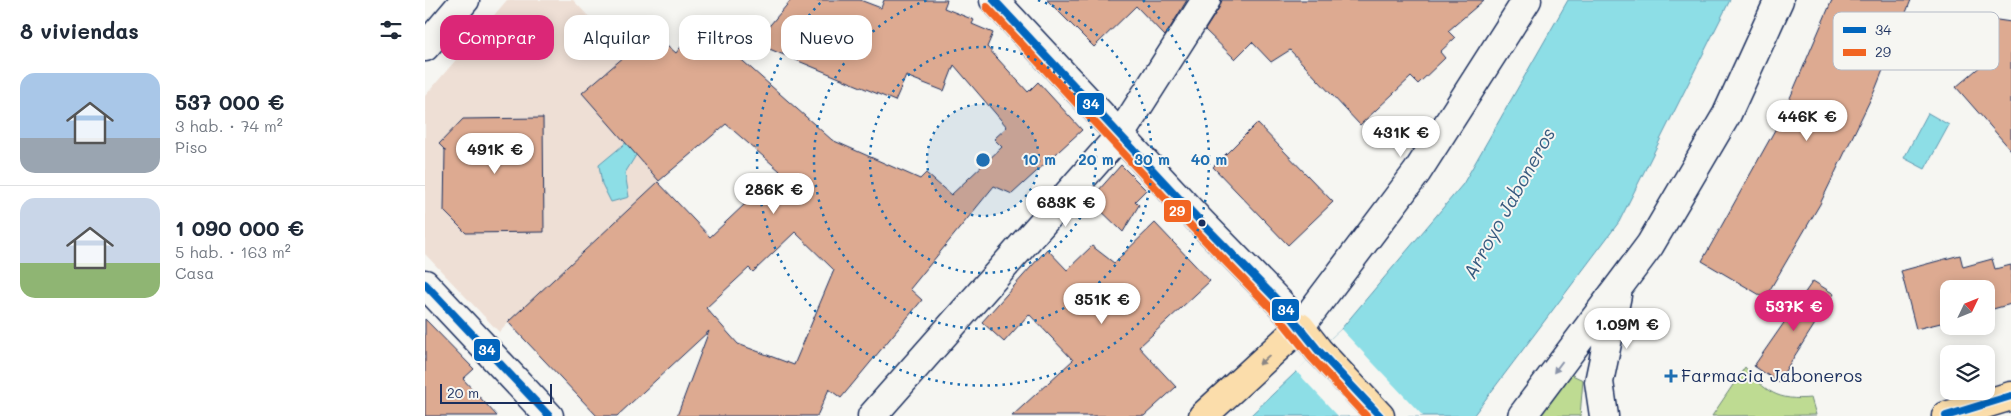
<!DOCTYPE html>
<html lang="es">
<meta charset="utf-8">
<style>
:root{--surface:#fff;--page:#f6f6f7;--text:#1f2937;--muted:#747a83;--line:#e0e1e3;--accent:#db2777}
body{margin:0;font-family:Mali,sans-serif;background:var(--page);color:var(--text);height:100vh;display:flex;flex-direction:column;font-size:19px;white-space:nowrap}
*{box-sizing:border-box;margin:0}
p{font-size:16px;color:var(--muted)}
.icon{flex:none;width:28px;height:28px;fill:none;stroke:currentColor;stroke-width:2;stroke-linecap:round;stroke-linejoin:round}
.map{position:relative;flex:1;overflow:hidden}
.sheet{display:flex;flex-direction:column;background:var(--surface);width:425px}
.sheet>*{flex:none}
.top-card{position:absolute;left:15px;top:15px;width:475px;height:45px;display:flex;gap:10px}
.needle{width:32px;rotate:47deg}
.buttons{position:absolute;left:1515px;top:280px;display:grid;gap:10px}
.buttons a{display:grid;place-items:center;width:55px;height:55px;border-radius:10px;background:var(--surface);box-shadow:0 2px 12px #0003;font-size:25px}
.scale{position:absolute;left:15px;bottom:12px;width:112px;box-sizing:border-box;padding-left:5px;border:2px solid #1b2f5e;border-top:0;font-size:14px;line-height:18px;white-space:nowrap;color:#1b2f5e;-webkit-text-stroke:4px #f6f6f2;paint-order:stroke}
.price{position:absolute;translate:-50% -42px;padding:0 11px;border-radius:18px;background:#fff;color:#222;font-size:16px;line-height:32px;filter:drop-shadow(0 1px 2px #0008)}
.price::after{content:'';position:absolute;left:50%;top:30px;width:15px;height:11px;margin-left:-8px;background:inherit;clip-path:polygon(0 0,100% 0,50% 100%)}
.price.on{background:var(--accent);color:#fff}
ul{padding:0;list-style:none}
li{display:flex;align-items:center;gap:15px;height:125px;padding:0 20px}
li+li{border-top:1px solid var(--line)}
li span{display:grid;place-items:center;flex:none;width:140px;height:100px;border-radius:15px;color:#555}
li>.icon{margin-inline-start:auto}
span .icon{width:60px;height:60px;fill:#fffc;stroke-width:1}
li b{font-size:21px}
h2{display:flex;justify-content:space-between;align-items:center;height:60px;padding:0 20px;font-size:21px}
.chip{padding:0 18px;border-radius:15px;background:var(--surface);box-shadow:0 2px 12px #0003;font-size:18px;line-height:45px}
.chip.on{background:var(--accent);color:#fff}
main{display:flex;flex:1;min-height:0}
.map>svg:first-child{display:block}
.built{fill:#eedfd5}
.green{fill:#bedb92;stroke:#6c8578}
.water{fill:#8ddee6;stroke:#5f98b0}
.pier{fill:#f6f6f2}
.building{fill:#ddaa91;stroke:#1b2f5e;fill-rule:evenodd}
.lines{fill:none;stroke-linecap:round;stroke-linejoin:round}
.minor-casing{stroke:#1b2f5e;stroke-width:31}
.tertiary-casing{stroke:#1b2f5e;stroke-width:31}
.primary-casing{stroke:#1b2f5e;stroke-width:31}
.minor{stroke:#f6f6f2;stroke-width:28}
.tertiary{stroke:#f6f6f2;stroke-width:28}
.primary{stroke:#fbddab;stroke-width:28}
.bus-1-casing{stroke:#f6f6f2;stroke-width:11}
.bus-2-casing{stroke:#f6f6f2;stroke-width:11}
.bus-1{stroke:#0065bd;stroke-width:8}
.bus-2{stroke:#f26522;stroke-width:8}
.oneway{fill:#8b8684}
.oneway2{fill:#8892a8}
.ring{fill:none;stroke:#1f6fb2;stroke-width:2.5;stroke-dasharray:2.5 5}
.bus-dot{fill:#1b2f5e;stroke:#f6f6f2;stroke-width:2}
.poi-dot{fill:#1f6fb2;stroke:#f6f6f2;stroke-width:2}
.labels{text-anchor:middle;stroke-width:4;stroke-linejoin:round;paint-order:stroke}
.poi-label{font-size:18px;fill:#1b2f5e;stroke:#f6f6f2;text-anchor:start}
.water-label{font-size:19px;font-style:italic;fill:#385b80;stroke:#f6f6f2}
.key{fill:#f6f6f2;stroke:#b4bac6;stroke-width:1}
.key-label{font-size:14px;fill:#1b2f5e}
.centre{fill:#1f6fb2;stroke:#f6f6f2;stroke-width:2.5}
.ring-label{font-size:15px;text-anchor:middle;font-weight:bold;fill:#1f6fb2;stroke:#f6f6f2;stroke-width:4;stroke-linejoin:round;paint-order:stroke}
.line-badge{stroke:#f6f6f2;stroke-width:2}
.badge-label{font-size:14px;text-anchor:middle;font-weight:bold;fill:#fff}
</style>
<main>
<section class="sheet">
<h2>8 viviendas<svg class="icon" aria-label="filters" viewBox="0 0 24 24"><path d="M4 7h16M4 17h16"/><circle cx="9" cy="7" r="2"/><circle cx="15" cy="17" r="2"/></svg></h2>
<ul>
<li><span style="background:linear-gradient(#a9c7e8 65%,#9aa5b1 0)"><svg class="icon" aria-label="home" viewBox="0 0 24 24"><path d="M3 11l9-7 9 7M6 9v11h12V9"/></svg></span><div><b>537 000 €</b><p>3 hab. · 74 m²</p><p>Piso</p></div></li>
<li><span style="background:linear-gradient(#c9d6e8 65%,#8fb573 0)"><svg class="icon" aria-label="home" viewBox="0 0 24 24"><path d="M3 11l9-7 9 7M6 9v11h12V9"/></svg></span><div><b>1 090 000 €</b><p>5 hab. · 163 m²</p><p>Casa</p></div></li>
</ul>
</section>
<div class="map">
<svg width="1586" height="416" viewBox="0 0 1586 416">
<rect width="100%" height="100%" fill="#f6f6f2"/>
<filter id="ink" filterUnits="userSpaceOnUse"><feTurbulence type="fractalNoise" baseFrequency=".02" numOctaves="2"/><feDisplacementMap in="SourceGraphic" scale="10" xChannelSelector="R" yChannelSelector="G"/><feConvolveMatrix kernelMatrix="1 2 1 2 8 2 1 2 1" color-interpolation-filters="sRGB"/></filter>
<g filter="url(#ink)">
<path class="built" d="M 82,0 L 148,0 L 281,141 L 233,182 L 74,332 L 0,254 L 0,96 Z"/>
<path class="green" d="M 1320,367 C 1340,392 1353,401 1386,398 L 1391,415 L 1287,416 Z
M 1145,374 L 1158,380 L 1155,416 L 1115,416 Z"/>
<path class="water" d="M 1143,0 L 1305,0 L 1194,222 L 1048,416 L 825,416 L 916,329 L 1038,184 Z
M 1503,113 L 1524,125 L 1500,169 L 1479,158 Z
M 209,136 L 216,147 L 200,173 L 204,197 L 186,202 L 177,184 L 174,165 Z"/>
<path class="pier" d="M 916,329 L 998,416 L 913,416 L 871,371 Z"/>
<path class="building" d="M 366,0 L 435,0 L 456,8 L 459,0 L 522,0 L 519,8 L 549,20 L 547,24 L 568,33 L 562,47 L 603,92 L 613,82 L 657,130 L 587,194 L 569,186 L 485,289 L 497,300 L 416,398 L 404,389 L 392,416 L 252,416 L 284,331 L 192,416 L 172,416 L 83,322 L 233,182 L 285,237 L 355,171 L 301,124 L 234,181 L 157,93 L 200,56 L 184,40 L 209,16 L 251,53 L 275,23 L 407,140 L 495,179 L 501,173 L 526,195 L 577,147 L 569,139 L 582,127 L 529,65 L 519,91 L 481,76 L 470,101 L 330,43 ZM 370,232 L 409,270 L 369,365 L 313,344 L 281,308 L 324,268 L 328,272 Z
M 622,0 L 762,0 L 740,36 L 711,6 L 669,47 Z
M 797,0 L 1059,0 L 1023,31 L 1030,38 L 1015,52 L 1020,58 L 993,84 L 986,77 L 935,125 L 865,50 L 846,62 L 827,42 L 810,59 L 780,30 L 794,8 Z
M 1407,0 L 1486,0 L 1450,90 L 1395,204 L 1340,298 L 1277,261 L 1356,119 Z
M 1539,15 L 1586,22 L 1586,150 L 1531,87 L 1557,65 L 1522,45 Z
M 118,118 L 119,232 L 41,233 L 19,211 L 20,150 L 14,144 L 38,119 Z
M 832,123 L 908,202 L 863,245 L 788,167 Z
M 696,165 L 721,190 L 710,201 L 714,205 L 698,232 L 665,200 Z
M 730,223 L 785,281 L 714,347 L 751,387 L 719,416 L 587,416 L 648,360 L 604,314 L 579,342 L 557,322 L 622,249 L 642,270 L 667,246 L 689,263 Z
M 1535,255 L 1538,267 L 1567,259 L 1570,269 L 1586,265 L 1586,304 L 1561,311 L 1561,289 L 1524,289 L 1524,321 L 1491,329 L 1476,271 Z
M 1388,281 L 1409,294 L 1353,382 L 1329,366 Z
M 0,319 L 49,369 L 38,379 L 72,416 L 0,416 Z"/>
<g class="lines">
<defs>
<path id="minor" d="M 0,47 L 40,0
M 875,327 L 992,172 L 1102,0
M 447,416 L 695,135 L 781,0
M 1097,416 L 1225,245 L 1302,114 L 1354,0
M 1179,416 L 1174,382 L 1192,295"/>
<path id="tertiary" d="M 569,0 L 775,221 L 855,303 L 875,327
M 0,284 L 124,416"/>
<path id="primary" d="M 778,416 L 875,327 L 893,350 L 955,416
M 1521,416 L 1586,396"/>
</defs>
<use href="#minor" class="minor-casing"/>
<use href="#tertiary" class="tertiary-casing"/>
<use href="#primary" class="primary-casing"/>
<use href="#minor" class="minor"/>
<use href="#tertiary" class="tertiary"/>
<use href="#primary" class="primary"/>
<defs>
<path id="bus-1" d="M 569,0 L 775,221 L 855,303 L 893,350 L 955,416
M 0,284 L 124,416
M 1521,416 L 1586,396"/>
<path id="bus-2" d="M 562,7 L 768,228 L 848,310 L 886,357 L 941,416"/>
</defs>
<use href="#bus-1" class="bus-1-casing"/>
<use href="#bus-2" class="bus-2-casing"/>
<use href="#bus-1" class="bus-1"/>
<use href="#bus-2" class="bus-2"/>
</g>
<defs><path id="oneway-solid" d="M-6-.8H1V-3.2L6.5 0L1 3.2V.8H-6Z" transform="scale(1.25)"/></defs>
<use class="oneway" href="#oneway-solid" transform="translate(839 360) rotate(137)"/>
<use class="oneway2" href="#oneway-solid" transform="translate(1133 367) rotate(127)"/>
</g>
<circle cx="558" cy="160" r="56" fill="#1f6fb2" fill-opacity=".12"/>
<g class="ring">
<circle cx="558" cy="160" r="56"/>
<circle cx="558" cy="160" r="113"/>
<path d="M613 0A169 169 0 1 1 503 0"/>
<path d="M718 0A226 226 0 1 1 398 0"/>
</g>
<circle class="bus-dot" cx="777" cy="223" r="4.5"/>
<path class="poi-dot" d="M1243.5 368.5h5v5h5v5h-5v5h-5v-5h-5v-5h5z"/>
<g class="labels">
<g class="poi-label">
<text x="1256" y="382">Farmacia Jaboneros</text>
</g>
<g class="water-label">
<text transform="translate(1084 203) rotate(-61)" y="7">Arroyo Jaboneros</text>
</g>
</g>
<rect x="1408" y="12" width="166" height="58" rx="8" class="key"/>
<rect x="1418" y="27" width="23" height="6" fill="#0065bd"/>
<rect x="1418" y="49" width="23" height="7" fill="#f26522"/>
<g class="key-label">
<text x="1450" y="35">34</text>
<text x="1450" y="57">29</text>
</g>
<circle cx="558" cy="160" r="8" class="centre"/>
<g class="ring-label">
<text x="614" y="165">10 m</text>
<text x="671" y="165">20 m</text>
<text x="727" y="165">30 m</text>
<text x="784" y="165">40 m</text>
</g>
<g class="line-badge">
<rect x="651" y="92" width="29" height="24" rx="5" fill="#0065bd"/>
<rect x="738" y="199" width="29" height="24" rx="5" fill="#f26522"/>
<rect x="846" y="298" width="29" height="24" rx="5" fill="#0065bd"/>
<rect x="48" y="338" width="28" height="24" rx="5" fill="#0065bd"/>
</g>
<g class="badge-label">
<text x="666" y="109">34</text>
<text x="752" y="216">29</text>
<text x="861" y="315">34</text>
<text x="62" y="355">34</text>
</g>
</svg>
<div class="buttons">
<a><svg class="needle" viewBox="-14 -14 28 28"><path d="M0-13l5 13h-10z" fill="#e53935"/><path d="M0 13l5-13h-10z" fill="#747a83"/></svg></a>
<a><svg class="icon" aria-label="layers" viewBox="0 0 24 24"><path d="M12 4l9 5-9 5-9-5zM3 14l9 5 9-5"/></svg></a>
</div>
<div class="scale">20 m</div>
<b class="price" style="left:1382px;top:142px">446K €</b>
<b class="price" style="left:976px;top:158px">431K €</b>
<b class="price" style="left:70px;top:175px">491K €</b>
<b class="price" style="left:349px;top:215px">286K €</b>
<b class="price" style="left:641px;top:228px">683K €</b>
<b class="price" style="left:677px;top:325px">351K €</b>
<b class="price on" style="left:1369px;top:332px">537K €</b>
<b class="price" style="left:1202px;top:350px">1.09M €</b>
<div class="top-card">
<a class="chip on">Comprar</a>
<a class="chip">Alquilar</a>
<a class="chip">Filtros</a>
<a class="chip">Nuevo</a>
</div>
</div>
</main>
